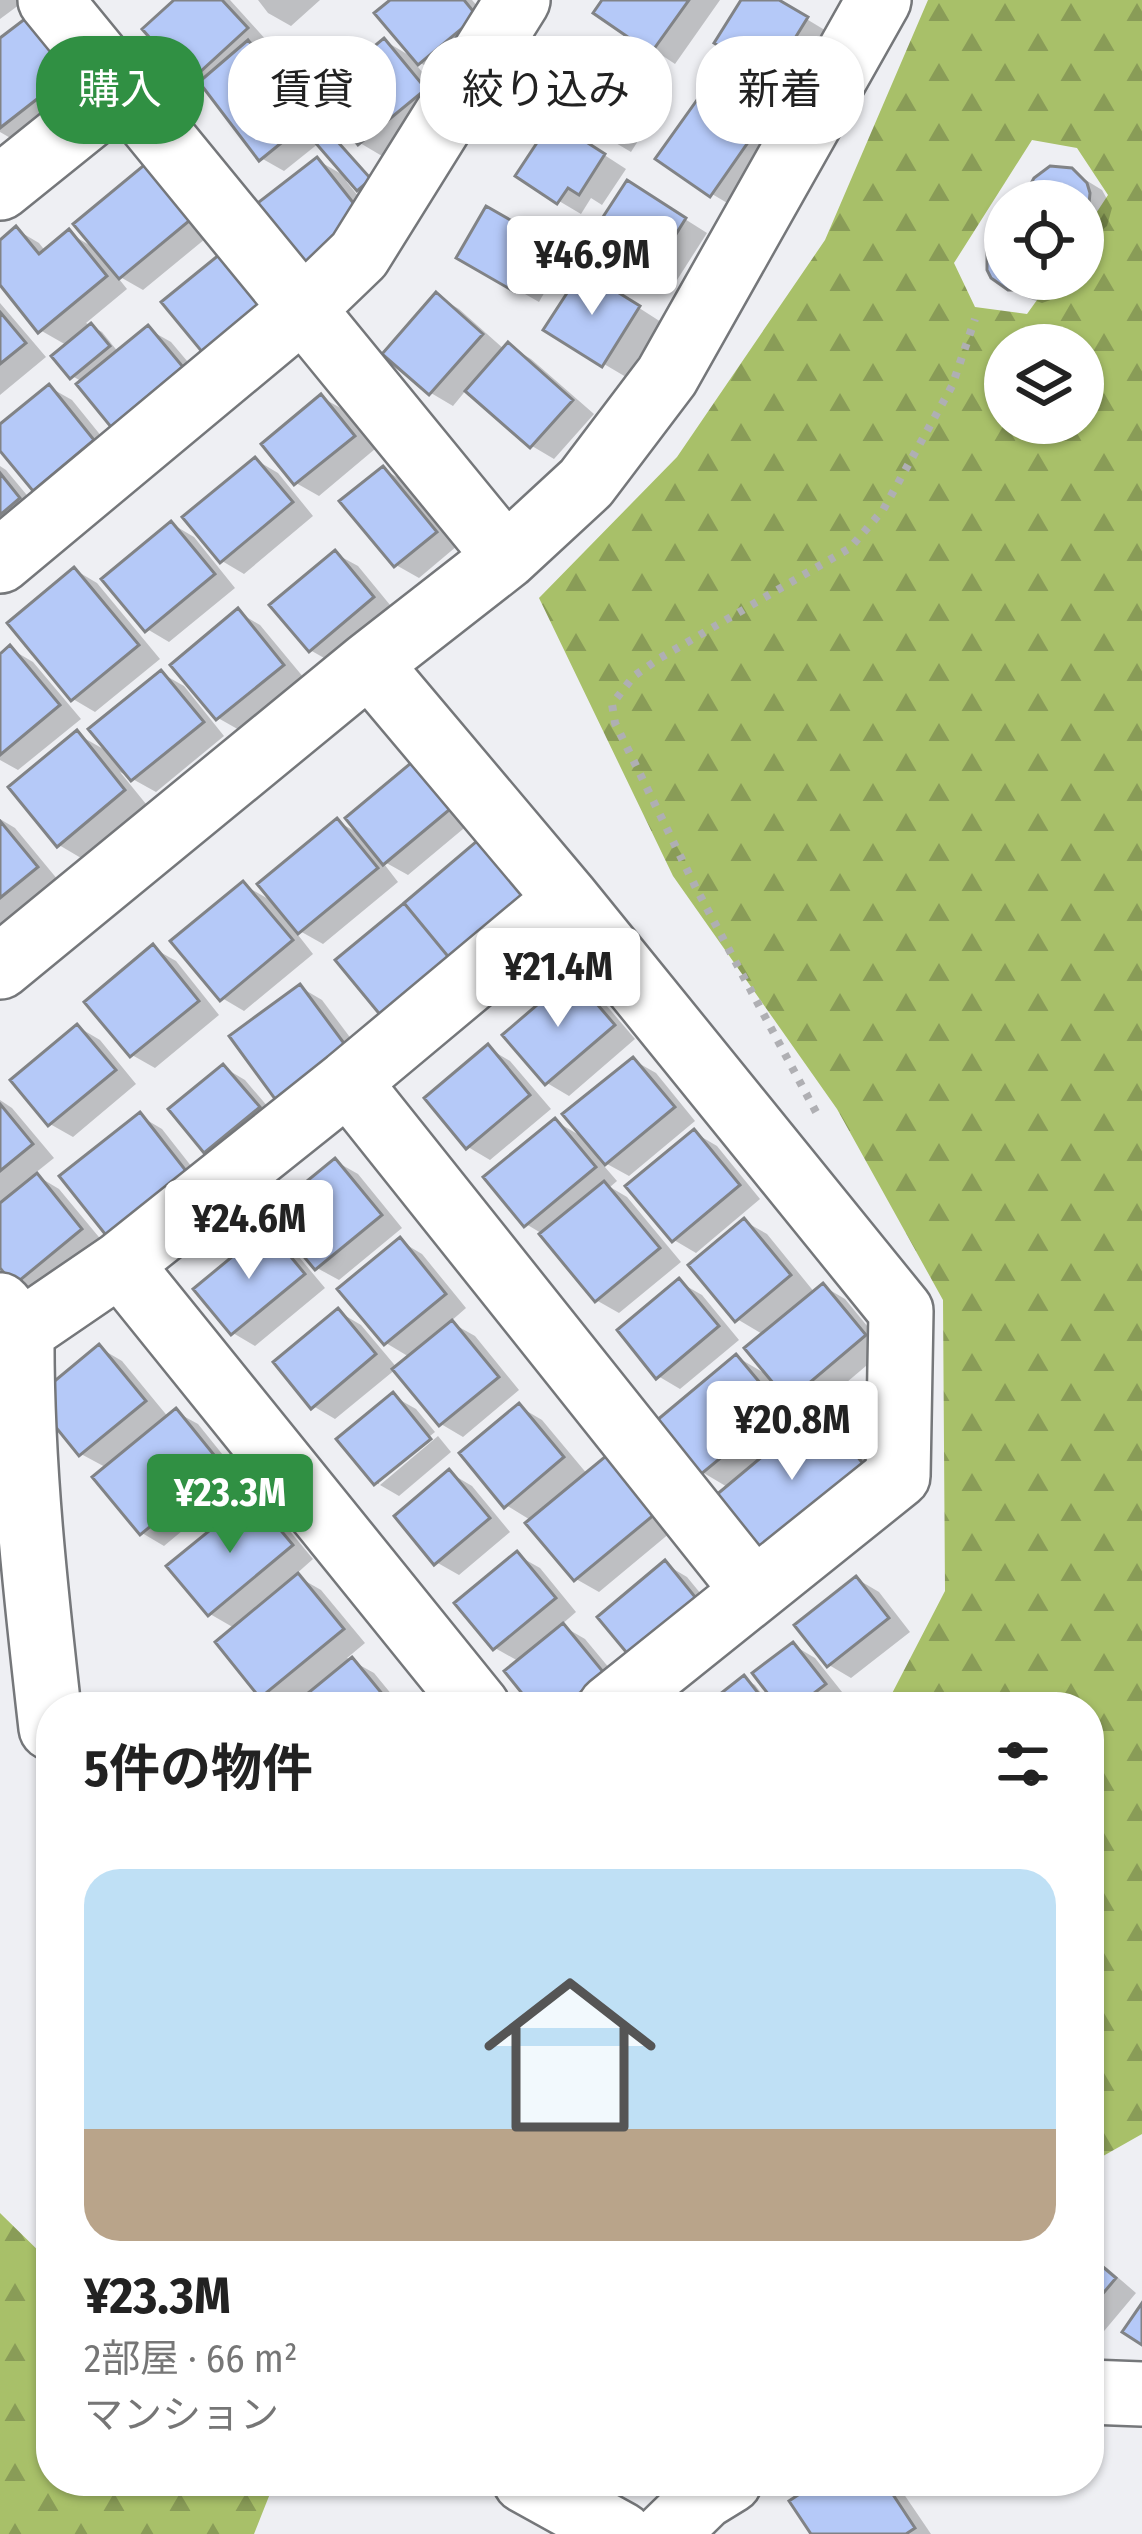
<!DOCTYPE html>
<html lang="ja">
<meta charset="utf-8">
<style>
:root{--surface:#fff;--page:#f2f2f2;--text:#222;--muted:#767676;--accent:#309043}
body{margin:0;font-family:"Fira Sans Condensed","Noto Sans JP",sans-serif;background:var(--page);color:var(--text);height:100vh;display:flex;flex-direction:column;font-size:45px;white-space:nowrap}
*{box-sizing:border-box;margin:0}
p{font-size:39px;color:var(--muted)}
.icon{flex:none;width:66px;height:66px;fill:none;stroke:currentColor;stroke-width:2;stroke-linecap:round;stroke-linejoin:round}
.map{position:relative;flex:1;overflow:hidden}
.side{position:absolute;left:36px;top:1692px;width:1068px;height:804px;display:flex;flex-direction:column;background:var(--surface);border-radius:48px;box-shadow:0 3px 9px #0004}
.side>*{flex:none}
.top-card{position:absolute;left:36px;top:36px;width:1071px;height:108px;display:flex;gap:24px}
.fabs{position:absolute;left:984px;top:180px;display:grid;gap:24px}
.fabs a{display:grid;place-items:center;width:120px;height:120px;border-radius:50%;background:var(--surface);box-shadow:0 3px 9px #0004;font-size:60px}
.price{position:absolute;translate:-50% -102px;padding:0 27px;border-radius:12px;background:#fff;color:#222;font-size:39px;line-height:78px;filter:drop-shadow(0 3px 6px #0008)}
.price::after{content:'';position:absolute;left:50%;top:72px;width:36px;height:27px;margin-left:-18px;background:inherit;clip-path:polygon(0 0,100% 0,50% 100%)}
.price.selected{background:var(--accent);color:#fff}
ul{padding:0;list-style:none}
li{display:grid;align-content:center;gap:24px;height:636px;padding:0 48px}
li span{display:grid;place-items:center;height:372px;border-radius:36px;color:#555}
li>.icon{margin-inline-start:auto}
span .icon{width:216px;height:216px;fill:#fffc;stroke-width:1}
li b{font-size:51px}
h2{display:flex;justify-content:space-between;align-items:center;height:144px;padding:0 48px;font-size:51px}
.chip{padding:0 42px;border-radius:48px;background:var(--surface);box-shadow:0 3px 9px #0004;font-size:42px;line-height:108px}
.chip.selected{background:var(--accent);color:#fff}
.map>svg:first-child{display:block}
.forest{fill:url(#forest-firs);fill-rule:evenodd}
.shadow{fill:#0003;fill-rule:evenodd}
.building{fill:#b5c9f8;stroke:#818386;stroke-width:3}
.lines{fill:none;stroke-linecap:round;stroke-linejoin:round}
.minor-casing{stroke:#75777a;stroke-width:68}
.path{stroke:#afafb3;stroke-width:8;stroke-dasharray:6 9;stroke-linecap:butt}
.minor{stroke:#fff;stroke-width:63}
</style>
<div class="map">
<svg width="1142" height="2534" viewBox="0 0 1142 2534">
<defs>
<pattern id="forest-firs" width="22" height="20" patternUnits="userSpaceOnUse" patternTransform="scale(3)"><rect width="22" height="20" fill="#a8c069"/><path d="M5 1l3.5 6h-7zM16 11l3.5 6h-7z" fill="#899c57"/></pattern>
</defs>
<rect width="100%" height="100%" fill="#eeeff3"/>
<path class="forest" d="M 928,0 L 1142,0 L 1142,2134 L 1089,2164 L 1089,1707 L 885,1707 L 945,1591 L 943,1300 L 837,1109 L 673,876 L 539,598 L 677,457 L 825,240 ZM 1032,140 L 1077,148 L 1108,195 L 1083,233 L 1083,279 L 1052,279 L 1027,314 L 975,307 L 954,263 ZM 1005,345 L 1083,345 L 1083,423 L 1005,423 Z
M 0,2213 L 51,2263 L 51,2481 L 275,2481 L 254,2534 L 0,2534 Z"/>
<path class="shadow" d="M 0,0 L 22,0 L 23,2 L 0,19 Z
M 178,0 L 230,0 L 268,42 L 260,50 L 271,56 L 324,122 L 321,122 L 379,187 L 370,195 L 346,181 L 387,232 L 324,281 L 317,160 L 350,179 L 319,143 L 284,171 L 261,158 L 209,90 L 191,79 Z
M 258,0 L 320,0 L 291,26 L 268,13 Z
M 394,0 L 472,0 L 498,30 L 443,76 L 410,57 L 447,103 L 382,156 L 360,143 L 385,41 L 417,60 Z
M 605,0 L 720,0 L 675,64 L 597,12 Z
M 744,0 L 775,0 L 828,32 L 799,80 L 784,71 L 779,79 L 718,42 Z
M 31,18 L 94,85 L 19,143 L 0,132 L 0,42 Z
M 629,60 L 672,87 L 631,152 L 609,139 Z
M 720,117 L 772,153 L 734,207 L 712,194 Z
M 575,136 L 626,169 L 602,205 L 591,198 L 581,214 L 559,201 Z
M 150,165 L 216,230 L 143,290 L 115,274 L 127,289 L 86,323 L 102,332 L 119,353 L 148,329 L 171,342 L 204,381 L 136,438 L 113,425 L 83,382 L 72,376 L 68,346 L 40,330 L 0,280 L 0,244 L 17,230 L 39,243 L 46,252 L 69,233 L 96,249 Z
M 1071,171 L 1102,190 L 1112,208 L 1107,226 L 1092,238 L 1083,238 L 1083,201 L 1031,201 Z
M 650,197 L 707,233 L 670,291 L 648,278 Z
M 487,210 L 566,255 L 539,302 L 460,257 Z
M 1005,236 L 1005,279 L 1068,279 L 1065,290 L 1059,297 L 1042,303 L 1025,297 L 1001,283 Z
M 605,286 L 661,322 L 626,377 L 604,364 Z
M 437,296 L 459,309 L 505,350 L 509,346 L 531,359 L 594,414 L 554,459 L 532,446 L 467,389 L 453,406 L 431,393 Z
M 0,303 L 46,357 L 0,395 Z
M 49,387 L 72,400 L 115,453 L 58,501 L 35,489 L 0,446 L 0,428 Z
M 321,397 L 344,410 L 375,449 L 319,496 L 296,483 Z
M 256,460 L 278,473 L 313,516 L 244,574 L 222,561 Z
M 0,466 L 6,470 L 41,512 L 0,545 Z
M 383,469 L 405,482 L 457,546 L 419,578 L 396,565 Z
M 172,524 L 194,537 L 235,588 L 169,642 L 147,629 Z
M 336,554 L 358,566 L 395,611 L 333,663 L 310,650 Z
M 75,570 L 97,583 L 160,659 L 95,712 L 73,699 Z
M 238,612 L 260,625 L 304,678 L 241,731 L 218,718 L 174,665 Z
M 11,649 L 33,662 L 81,719 L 18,770 L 0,760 L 0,658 Z
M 161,673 L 184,686 L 224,736 L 156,792 L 120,772 L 146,804 L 81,858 L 59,845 L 77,734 L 112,754 Z
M 423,757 L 481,814 L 408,875 L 381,860 L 398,882 L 323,944 L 291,926 L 313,954 L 244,1011 L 222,998 L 244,885 L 277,904 L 337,821 L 363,836 Z
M 0,819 L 15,828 L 58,880 L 3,926 L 0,925 Z
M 153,948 L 176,961 L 219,1015 L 155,1068 L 132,1055 Z
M 573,979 L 595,992 L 635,1039 L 569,1096 L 547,1083 Z
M 300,987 L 322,1000 L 367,1060 L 300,1110 L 277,1097 Z
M 78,1027 L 100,1040 L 136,1084 L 73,1137 L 50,1124 Z
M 488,1048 L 510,1061 L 551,1109 L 490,1160 L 468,1147 Z
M 633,1060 L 656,1073 L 695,1121 L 629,1176 L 598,1159 L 617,1181 L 610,1187 L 627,1197 L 681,1262 L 619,1313 L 596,1300 L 541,1233 L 526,1224 L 555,1121 L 586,1139 Z
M 223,1067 L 245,1080 L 280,1121 L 229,1164 L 206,1151 Z
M 0,1100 L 12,1108 L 54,1158 L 34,1174 L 59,1189 L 103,1242 L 39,1296 L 16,1283 L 0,1263 Z
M 140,1116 L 162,1129 L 210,1190 L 111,1237 Z
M 695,1133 L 717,1146 L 760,1199 L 696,1253 L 674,1240 Z
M 335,1161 L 358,1174 L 402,1228 L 339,1280 L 317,1268 Z
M 744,1221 L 767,1234 L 815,1293 L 823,1286 L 845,1299 L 886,1349 L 814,1410 L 852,1432 L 900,1490 L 729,1488 L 702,1472 L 737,1357 L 771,1377 L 764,1335 L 737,1319 ZM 777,1391 L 817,1414 L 804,1425 Z
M 267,1232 L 289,1245 L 325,1288 L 255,1346 L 233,1333 Z
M 400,1241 L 422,1254 L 466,1308 L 450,1322 L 475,1336 L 519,1390 L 463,1437 L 441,1424 L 396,1369 L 335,1419 L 313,1406 L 339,1312 L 361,1325 L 398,1369 L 411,1358 L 386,1343 Z
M 679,1282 L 702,1295 L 739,1340 L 680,1389 L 658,1376 Z
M 100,1348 L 122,1361 L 169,1418 L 176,1412 L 198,1424 L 243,1480 L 164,1546 L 142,1533 L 107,1468 L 81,1454 Z
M 393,1396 L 416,1409 L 435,1432 L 379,1477 L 379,1484 L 376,1483 Z
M 520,1407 L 542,1420 L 588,1475 L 682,1523 L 599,1592 L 576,1579 L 532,1521 L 506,1505 Z
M 438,1436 L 451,1452 L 399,1496 L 380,1485 Z
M 450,1473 L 472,1486 L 510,1532 L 459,1575 L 436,1562 Z
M 252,1499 L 274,1512 L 313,1559 L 295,1575 L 321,1590 L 365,1643 L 347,1658 L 374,1673 L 402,1707 L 282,1707 L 262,1695 L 236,1629 L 210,1614 Z
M 517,1555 L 540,1568 L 576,1612 L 561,1625 L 585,1639 L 625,1687 L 601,1707 L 537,1707 L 520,1662 L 495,1648 Z
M 665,1564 L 687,1577 L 724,1622 L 660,1675 Z
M 857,1579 L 879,1592 L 910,1632 L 851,1678 L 829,1665 Z
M 793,1645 L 815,1658 L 846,1697 L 834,1707 L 782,1707 Z
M 745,1679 L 755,1685 L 772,1707 L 726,1707 Z
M 1089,2257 L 1107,2268 L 1136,2293 L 1089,2349 Z
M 824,2481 L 895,2481 L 931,2534 L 815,2534 Z"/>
<path class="building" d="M 174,0 L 222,0 L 248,28 L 189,82 L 142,29 Z
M 390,0 L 464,0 L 477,16 L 418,65 L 374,13 Z
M 602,0 L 689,0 L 651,53 L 593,13 Z
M 741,0 L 779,0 L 808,17 L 776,69 L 761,60 L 755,69 L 714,43 Z
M 30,15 L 73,71 L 0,128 L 0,38 Z
M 384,38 L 426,89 L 358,145 L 317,94 Z
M 248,40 L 312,118 L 259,161 L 199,82 Z
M 605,43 L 651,72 L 607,142 L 562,113 Z
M 697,100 L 751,138 L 710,197 L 655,159 Z
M 552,120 L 605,154 L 579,195 L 568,188 L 557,204 L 515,176 Z
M 320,122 L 371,179 L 357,191 L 307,133 Z
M 317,157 L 366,219 L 299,271 L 250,209 Z
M 149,161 L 195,216 L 119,279 L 73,224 Z
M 1050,166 L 1072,168 L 1087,183 L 1090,193 L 1089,204 L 1083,216 L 1083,201 L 1028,201 L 1029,187 L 1034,178 Z
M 627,180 L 686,218 L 647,281 L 586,243 Z
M 486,206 L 545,240 L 515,292 L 456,258 Z
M 16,226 L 39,254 L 69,229 L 107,276 L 38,333 L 0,285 L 0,240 Z
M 1005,232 L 1005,279 L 1041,279 L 1027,290 L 1008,290 L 991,278 L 987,270 L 987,251 L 991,242 Z
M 220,254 L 262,305 L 203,353 L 161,302 Z
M 582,270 L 640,306 L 602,367 L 543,330 Z
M 436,292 L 483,334 L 429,395 L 382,354 Z
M 0,312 L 26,343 L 0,364 Z
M 91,323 L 110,346 L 70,379 L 51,356 Z
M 148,325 L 183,367 L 111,427 L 76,384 Z
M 508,342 L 573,400 L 530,448 L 465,391 Z
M 49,384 L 94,440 L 33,491 L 0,451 L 0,424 Z
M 321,394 L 355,436 L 294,485 L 261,444 Z
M 255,457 L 293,502 L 220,563 L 182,517 Z
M 383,466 L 437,532 L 394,567 L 339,501 Z
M 0,473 L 20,498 L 0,515 Z
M 171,521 L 215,574 L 145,632 L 101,579 Z
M 335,550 L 374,597 L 309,652 L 269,605 Z
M 74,567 L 139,645 L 71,701 L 7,623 Z
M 238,608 L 284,665 L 216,720 L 170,665 Z
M 10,645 L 60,705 L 0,755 L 0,654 Z
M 161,670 L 204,722 L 131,781 L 88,729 Z
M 77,730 L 125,790 L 57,847 L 8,787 Z
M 423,753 L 461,800 L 383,865 L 345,818 Z
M 337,818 L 378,868 L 298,934 L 257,884 Z
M 0,821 L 38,867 L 0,898 Z
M 484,835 L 533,893 L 451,960 L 404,903 Z
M 243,881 L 293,940 L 220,1001 L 170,941 Z
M 404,903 L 451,960 L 382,1017 L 335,960 Z
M 153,944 L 199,1001 L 130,1057 L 84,1002 Z
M 572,975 L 615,1025 L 545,1085 L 502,1035 Z
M 300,984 L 346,1046 L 275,1099 L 229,1036 Z
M 77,1024 L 116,1070 L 48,1126 L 10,1080 Z
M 488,1044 L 530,1095 L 466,1149 L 424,1098 Z
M 633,1057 L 675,1107 L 605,1165 L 562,1114 Z
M 223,1064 L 260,1107 L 204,1153 L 168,1109 Z
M 0,1104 L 33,1144 L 0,1171 Z
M 140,1112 L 190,1176 L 109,1239 L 59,1176 Z
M 555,1118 L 596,1167 L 524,1227 L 483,1177 Z
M 694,1129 L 740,1185 L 672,1242 L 625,1186 Z
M 335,1158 L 382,1215 L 315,1270 L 268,1213 Z
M 37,1173 L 82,1229 L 14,1285 L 0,1268 L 0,1203 Z
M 604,1181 L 660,1248 L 595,1302 L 539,1234 Z
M 744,1218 L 791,1275 L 735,1322 L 688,1265 Z
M 267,1228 L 305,1274 L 231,1335 L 193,1289 Z
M 400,1237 L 446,1294 L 384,1345 L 337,1289 Z
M 679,1278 L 719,1326 L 656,1379 L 617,1330 Z
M 823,1283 L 866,1335 L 788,1401 L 744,1348 Z
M 338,1308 L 376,1354 L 311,1409 L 273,1362 Z
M 452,1320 L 499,1377 L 439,1426 L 392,1369 Z
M 99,1344 L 146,1401 L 79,1456 L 33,1399 Z
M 736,1354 L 781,1408 L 700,1475 L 656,1421 Z
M 393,1392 L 431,1439 L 374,1485 L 336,1439 Z
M 519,1403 L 564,1457 L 504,1508 L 459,1453 Z
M 176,1408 L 223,1466 L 140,1535 L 92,1477 Z
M 819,1409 L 869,1471 L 765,1557 L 715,1496 Z
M 612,1451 L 661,1509 L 574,1581 L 525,1523 Z
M 449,1469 L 490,1518 L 434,1565 L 394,1516 Z
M 252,1496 L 293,1545 L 208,1616 L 166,1566 Z
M 517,1551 L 556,1598 L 493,1650 L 454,1603 Z
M 665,1560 L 704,1608 L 636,1664 L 597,1617 Z
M 298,1573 L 344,1629 L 260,1698 L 215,1642 Z
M 856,1576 L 889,1618 L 827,1667 L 794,1625 Z
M 563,1623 L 604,1673 L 563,1707 L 533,1707 L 504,1671 Z
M 793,1642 L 826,1684 L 796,1707 L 778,1707 L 752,1673 Z
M 352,1657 L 393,1707 L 291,1707 Z
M 744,1675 L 769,1707 L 722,1707 L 715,1698 Z
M 1089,2255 L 1116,2278 L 1089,2310 Z
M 1142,2303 L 1142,2345 L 1122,2332 Z
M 819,2481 L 884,2481 L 915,2528 L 906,2534 L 811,2534 L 789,2501 Z"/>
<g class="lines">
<defs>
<path id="minor" d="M 50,0 L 506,557
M 0,188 L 123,89
M 0,561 L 305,307 L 359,255 L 518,0
M 369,664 L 567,899 L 901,1311 L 898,1476 L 610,1707
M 0,967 L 369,664 L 506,557 L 586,483 L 667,376 L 879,0
M 348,1082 L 754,1591
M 120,1264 L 478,1707
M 0,1305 L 22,1331 C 21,1464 36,1596 51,1728
M 22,1331 L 120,1264 L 348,1082 L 567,899
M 1089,2392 L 1142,2394
M 525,2481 L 621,2534
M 666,2534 L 704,2497 L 730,2481"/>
</defs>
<use href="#minor" class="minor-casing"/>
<path class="path" d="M 816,1112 L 696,888 L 615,723 L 612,704 L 634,676 L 660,658 L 850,548 L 883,510 L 952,386 L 975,319"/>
<use href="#minor" class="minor"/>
</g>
</svg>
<div class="fabs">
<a><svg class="icon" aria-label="locate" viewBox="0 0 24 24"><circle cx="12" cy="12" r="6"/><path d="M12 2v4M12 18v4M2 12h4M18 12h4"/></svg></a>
<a><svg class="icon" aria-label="layers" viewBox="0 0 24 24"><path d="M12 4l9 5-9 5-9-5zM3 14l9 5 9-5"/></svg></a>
</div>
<b class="price" style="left:592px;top:318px">¥46.9M</b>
<b class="price" style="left:558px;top:1030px">¥21.4M</b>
<b class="price" style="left:249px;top:1282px">¥24.6M</b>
<b class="price" style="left:792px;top:1483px">¥20.8M</b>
<b class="price selected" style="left:230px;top:1556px">¥23.3M</b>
<div class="top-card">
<a class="chip selected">購入</a>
<a class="chip">賃貸</a>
<a class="chip">絞り込み</a>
<a class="chip">新着</a>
</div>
<section class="side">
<h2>5件の物件<svg class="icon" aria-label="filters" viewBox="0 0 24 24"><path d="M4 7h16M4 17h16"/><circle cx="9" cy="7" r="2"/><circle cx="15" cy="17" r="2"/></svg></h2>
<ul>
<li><span style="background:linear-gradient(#bfe0f5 70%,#b9a48a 0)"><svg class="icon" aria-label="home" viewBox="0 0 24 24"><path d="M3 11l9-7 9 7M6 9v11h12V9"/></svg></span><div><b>¥23.3M</b><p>2部屋 · 66 m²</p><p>マンション</p></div></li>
</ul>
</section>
</div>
